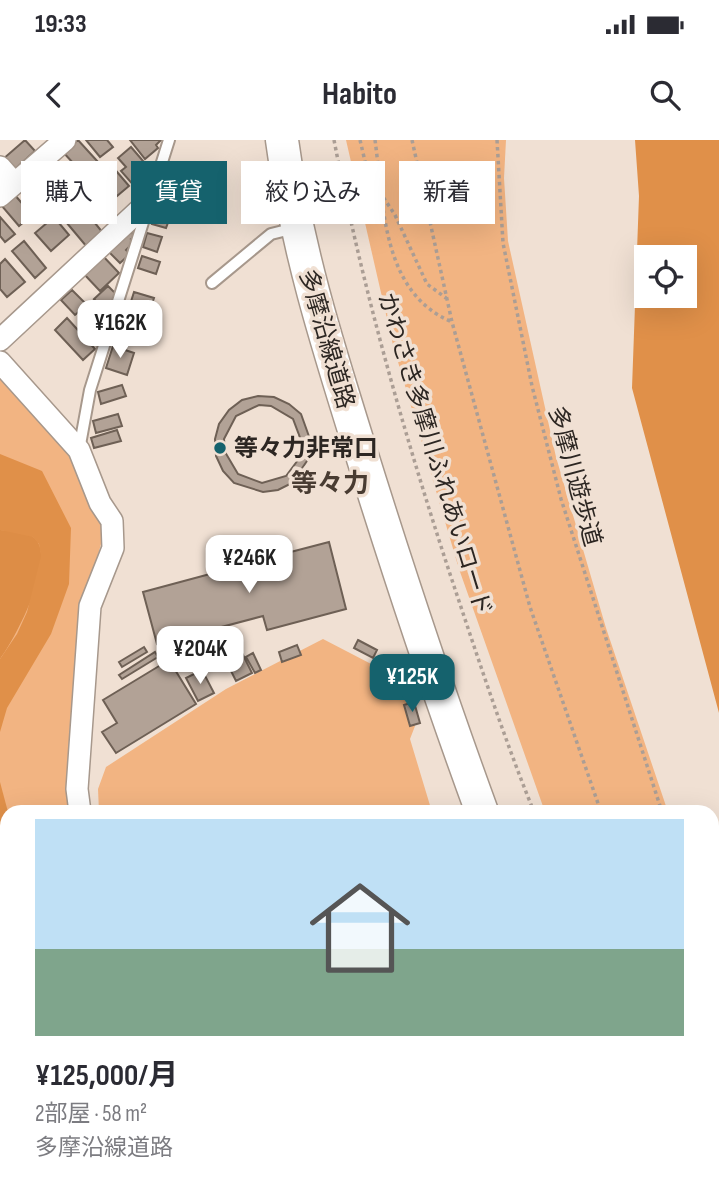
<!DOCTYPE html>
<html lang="ja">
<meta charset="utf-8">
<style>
:root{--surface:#fff;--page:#f2f2f3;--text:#2b2b33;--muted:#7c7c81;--accent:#15626d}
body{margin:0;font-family:"Sofia Sans Condensed","Noto Sans JP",sans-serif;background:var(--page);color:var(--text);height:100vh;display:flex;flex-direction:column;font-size:26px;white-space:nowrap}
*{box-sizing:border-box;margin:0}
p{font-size:23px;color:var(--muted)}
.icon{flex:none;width:38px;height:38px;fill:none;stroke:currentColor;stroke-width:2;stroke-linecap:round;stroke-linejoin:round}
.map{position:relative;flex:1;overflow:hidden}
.sheet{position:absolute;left:0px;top:665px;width:719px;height:385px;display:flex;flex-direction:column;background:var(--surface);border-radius:21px 21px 0 0;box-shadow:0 7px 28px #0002}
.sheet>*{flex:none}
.top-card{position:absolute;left:21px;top:21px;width:677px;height:63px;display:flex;gap:14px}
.fabs{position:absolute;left:634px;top:105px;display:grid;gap:14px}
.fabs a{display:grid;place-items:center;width:63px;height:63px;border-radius:0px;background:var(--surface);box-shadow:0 7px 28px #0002;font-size:35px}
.price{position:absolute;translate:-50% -60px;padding:0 16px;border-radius:14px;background:#fff;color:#222;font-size:23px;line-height:46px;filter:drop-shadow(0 2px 4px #0008)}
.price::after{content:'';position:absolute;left:50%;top:42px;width:21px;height:16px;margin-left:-10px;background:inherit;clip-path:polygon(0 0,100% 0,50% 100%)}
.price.selected{background:var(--accent);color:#fff}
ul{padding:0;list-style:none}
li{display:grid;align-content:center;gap:14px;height:371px;padding:0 35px}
li span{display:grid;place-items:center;height:217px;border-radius:0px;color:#555}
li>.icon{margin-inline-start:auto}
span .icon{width:126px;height:126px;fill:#fffc;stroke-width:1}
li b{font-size:30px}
.tag{padding:0 24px;border-radius:0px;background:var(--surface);box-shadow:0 7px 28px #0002;font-size:24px;line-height:63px}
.tag.selected{background:var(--accent);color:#fff}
.status{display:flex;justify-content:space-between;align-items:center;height:49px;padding:0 35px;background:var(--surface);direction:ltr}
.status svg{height:19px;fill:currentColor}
header{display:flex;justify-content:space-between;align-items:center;height:91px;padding:0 35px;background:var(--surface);font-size:32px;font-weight:700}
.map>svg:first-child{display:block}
.green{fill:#f2b482}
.forest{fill:#dd8d46}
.water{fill:#e09049;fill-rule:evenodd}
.building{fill:#b2a296;stroke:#6e6055;stroke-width:2;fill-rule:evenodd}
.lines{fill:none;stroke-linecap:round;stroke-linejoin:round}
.service-casing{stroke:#a7988c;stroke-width:14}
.minor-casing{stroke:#a7988c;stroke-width:24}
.primary-casing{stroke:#a7988c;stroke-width:35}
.path{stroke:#ab9e95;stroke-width:3.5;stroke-dasharray:3.5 3.5;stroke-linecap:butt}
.service{stroke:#fff;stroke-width:10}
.minor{stroke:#fff;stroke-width:21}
.primary{stroke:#fff;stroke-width:32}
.poi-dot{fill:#15626d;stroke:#f0e0d3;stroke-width:2.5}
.labels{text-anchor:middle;stroke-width:7;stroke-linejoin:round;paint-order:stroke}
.street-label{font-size:24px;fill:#2c2622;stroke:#f0e0d3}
.poi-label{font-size:24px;font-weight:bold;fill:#2c2622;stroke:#f0e0d3;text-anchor:start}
.neighbourhood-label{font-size:26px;font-weight:bold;fill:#493c32;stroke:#f0e0d3}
</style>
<div class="status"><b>19:33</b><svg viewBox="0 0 49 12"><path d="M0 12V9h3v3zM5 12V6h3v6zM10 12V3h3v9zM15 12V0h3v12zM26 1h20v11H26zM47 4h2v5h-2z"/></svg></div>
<header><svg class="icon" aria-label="back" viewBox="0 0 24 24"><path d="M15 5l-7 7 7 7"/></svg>Habito<svg class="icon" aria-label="search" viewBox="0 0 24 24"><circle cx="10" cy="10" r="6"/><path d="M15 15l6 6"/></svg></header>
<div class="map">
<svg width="719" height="1050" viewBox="0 0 719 1050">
<rect width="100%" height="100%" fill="#f0e0d3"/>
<path class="green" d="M 346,0 L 506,0 L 504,38 L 508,101 L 556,317 L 606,488 L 668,672 L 545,672 L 459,429 L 393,205 Z
M 0,236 L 18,259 L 45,284 L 75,323 L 105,389 L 79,486 L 74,672 L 7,672 L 7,790 L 0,792 Z
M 323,499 L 402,540 L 415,586 L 410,599 L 432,672 L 99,672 L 98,649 L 106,627 L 226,549 Z
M 712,764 L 719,778 L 719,1050 L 710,1050 L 707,1043 L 712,1043 Z
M 0,903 L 7,910 L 7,1002 L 0,999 Z
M 411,1043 L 616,1043 L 619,1050 L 411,1050 Z"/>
<path class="forest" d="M 0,390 C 9,391 24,391 32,396 C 61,414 14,501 0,519 Z"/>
<path class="water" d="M 635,0 L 719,0 L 719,573 L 632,248 L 639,56 ZM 646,117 L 684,117 L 684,156 L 646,156 Z
M 0,314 L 42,331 L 71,388 L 69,444 L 51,494 L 7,568 L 0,592 L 0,519 L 17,494 L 27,472 L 41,416 L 39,404 L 33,397 L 0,390 Z
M 0,642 L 8,672 L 7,743 L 0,747 Z"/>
<path class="building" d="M 25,0 L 35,11 L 13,31 L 3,19 Z
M 78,0 L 98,22 L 83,34 L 63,12 Z
M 86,0 L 107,0 L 113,7 L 100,17 Z
M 130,0 L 161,0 L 156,5 L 158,8 L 145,19 Z
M 131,7 L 149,28 L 138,38 L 149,50 L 142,55 L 121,31 L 126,27 L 118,18 Z
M 46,22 L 65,44 L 52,55 L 33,33 Z
M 112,26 L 129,46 L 117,56 L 100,36 Z
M 171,29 L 180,32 L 171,61 L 162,58 Z
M 84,45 L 94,57 L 82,67 L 103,93 L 87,107 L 56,70 Z
M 14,54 L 32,75 L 19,86 L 1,65 Z
M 159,64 L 173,69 L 166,88 L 152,84 Z
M 0,77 L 15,94 L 5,102 L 0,96 Z
M 54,77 L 69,95 L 51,111 L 35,93 Z
M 129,90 L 135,96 L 131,99 L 134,102 L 126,110 L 130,114 L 120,123 L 107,110 Z
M 147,93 L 162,97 L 157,112 L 143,107 Z
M 24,101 L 46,128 L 35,138 L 12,111 Z
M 102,115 L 119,133 L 100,151 L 83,133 Z
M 142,116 L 160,122 L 156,134 L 138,128 Z
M 5,119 L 25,142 L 7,157 L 0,149 L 0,124 Z
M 108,146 L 116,154 L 110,176 L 94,159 Z
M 72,150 L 87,165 L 75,175 L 61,160 Z
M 134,152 L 154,158 L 144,188 L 131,184 L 134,173 L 128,171 Z
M 93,161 L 108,177 L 96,188 L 82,173 Z
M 67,178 L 95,209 L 83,220 L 55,190 Z
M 113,206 L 134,213 L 127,235 L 106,228 Z
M 122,245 L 126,256 L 101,264 L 98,252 Z
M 258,256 L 274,257 L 289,264 L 301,274 L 311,302 L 309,318 L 292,343 L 278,350 L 263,352 L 234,343 L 223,331 L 216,316 L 215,299 L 219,284 L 229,270 L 242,260 ZM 259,265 L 271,266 L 293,279 L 302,303 L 301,316 L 286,336 L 262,343 L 238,334 L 225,312 L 224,299 L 236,276 Z
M 118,274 L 122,286 L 96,293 L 93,281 Z
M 117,290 L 121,301 L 94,308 L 91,298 Z
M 329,402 L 346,469 L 267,490 L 263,476 L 157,504 L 143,452 L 236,427 L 237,431 L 262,425 L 260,420 Z
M 358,500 L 377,510 L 373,518 L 354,508 Z
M 297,505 L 301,515 L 282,522 L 279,512 Z
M 144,507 L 147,512 L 122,527 L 119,522 Z
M 240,509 L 252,533 L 236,541 L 224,517 Z
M 155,512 L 158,517 L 122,539 L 119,535 Z
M 253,513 L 261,530 L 255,533 L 246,517 Z
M 169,520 L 196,564 L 116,613 L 102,592 L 117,583 L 103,560 Z
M 202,530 L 214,553 L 198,561 L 186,538 Z
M 414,562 L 420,583 L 410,586 L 404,565 Z
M 0,1020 L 7,1022 L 7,1043 L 76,1043 L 99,1050 L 10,1050 L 0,1047 Z
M 309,1043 L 330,1043 L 330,1044 L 325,1050 L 303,1050 Z
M 414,1043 L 436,1043 L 439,1050 L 417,1050 Z"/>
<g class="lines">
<defs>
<path id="service" d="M 212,143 L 271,94 L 295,88
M 79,310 L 90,250 L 169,0
M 0,798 L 7,797
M 0,894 L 7,901"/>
<path id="minor" d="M 0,27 L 14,43
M 0,56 L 65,0
M 0,200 L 147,63
M 0,222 L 79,310 L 100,363 L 112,381 L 113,408 L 90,466 L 77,649 L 80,672
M 256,1043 L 263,1050
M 388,1043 L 396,1047"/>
<path id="primary" d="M 282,0 C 296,106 328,207 360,309 C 398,431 438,552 482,672
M 647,1043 L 651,1050"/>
</defs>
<use href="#service" class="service-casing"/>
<use href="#minor" class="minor-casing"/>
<use href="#primary" class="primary-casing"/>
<path class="path" d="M 334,0 C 362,146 403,290 449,431 C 476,512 502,593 534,672
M 360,0 L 368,34 L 395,75 L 427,144 L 446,158
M 375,0 C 384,65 381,152 452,182
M 412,0 L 452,182 L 530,467 L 601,672
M 497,0 L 503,103 L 532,246 L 561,359 L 662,672
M 421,49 L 496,35
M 346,62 L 382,54
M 0,778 L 7,778
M 712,781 L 719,796
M 712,921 L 719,935
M 505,1043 L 506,1046
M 695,1043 L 698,1050"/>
<use href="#service" class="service"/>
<use href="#minor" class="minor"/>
<use href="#primary" class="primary"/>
</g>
<circle class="poi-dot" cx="220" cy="308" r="7"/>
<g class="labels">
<g class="street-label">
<text transform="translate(327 199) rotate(74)" y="8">多摩沿線道路</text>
<text transform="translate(435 314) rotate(73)" y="8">かわさき多摩川ふれあいロード</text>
<text transform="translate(575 336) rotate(75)" y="8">多摩川遊歩道</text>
</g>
<g class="poi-label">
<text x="234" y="316">等々力非常口</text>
</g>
<g class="neighbourhood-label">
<text x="330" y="352">等々力</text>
</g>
</g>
</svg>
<div class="fabs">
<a><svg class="icon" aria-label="locate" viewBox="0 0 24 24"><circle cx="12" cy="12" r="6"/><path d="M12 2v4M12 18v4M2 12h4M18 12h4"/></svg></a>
</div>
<b class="price" style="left:120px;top:220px">¥162K</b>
<b class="price" style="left:249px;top:455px">¥246K</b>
<b class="price" style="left:200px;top:546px">¥204K</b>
<b class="price selected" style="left:412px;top:574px">¥125K</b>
<div class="top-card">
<a class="tag">購入</a>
<a class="tag selected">賃貸</a>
<a class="tag">絞り込み</a>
<a class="tag">新着</a>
</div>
<section class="sheet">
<ul>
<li><span style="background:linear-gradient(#bfe0f5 60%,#7fa58c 0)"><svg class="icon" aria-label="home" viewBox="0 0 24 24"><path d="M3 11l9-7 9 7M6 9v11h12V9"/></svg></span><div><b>¥125,000/月</b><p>2部屋 · 58 m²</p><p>多摩沿線道路</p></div></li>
</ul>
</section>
</div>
